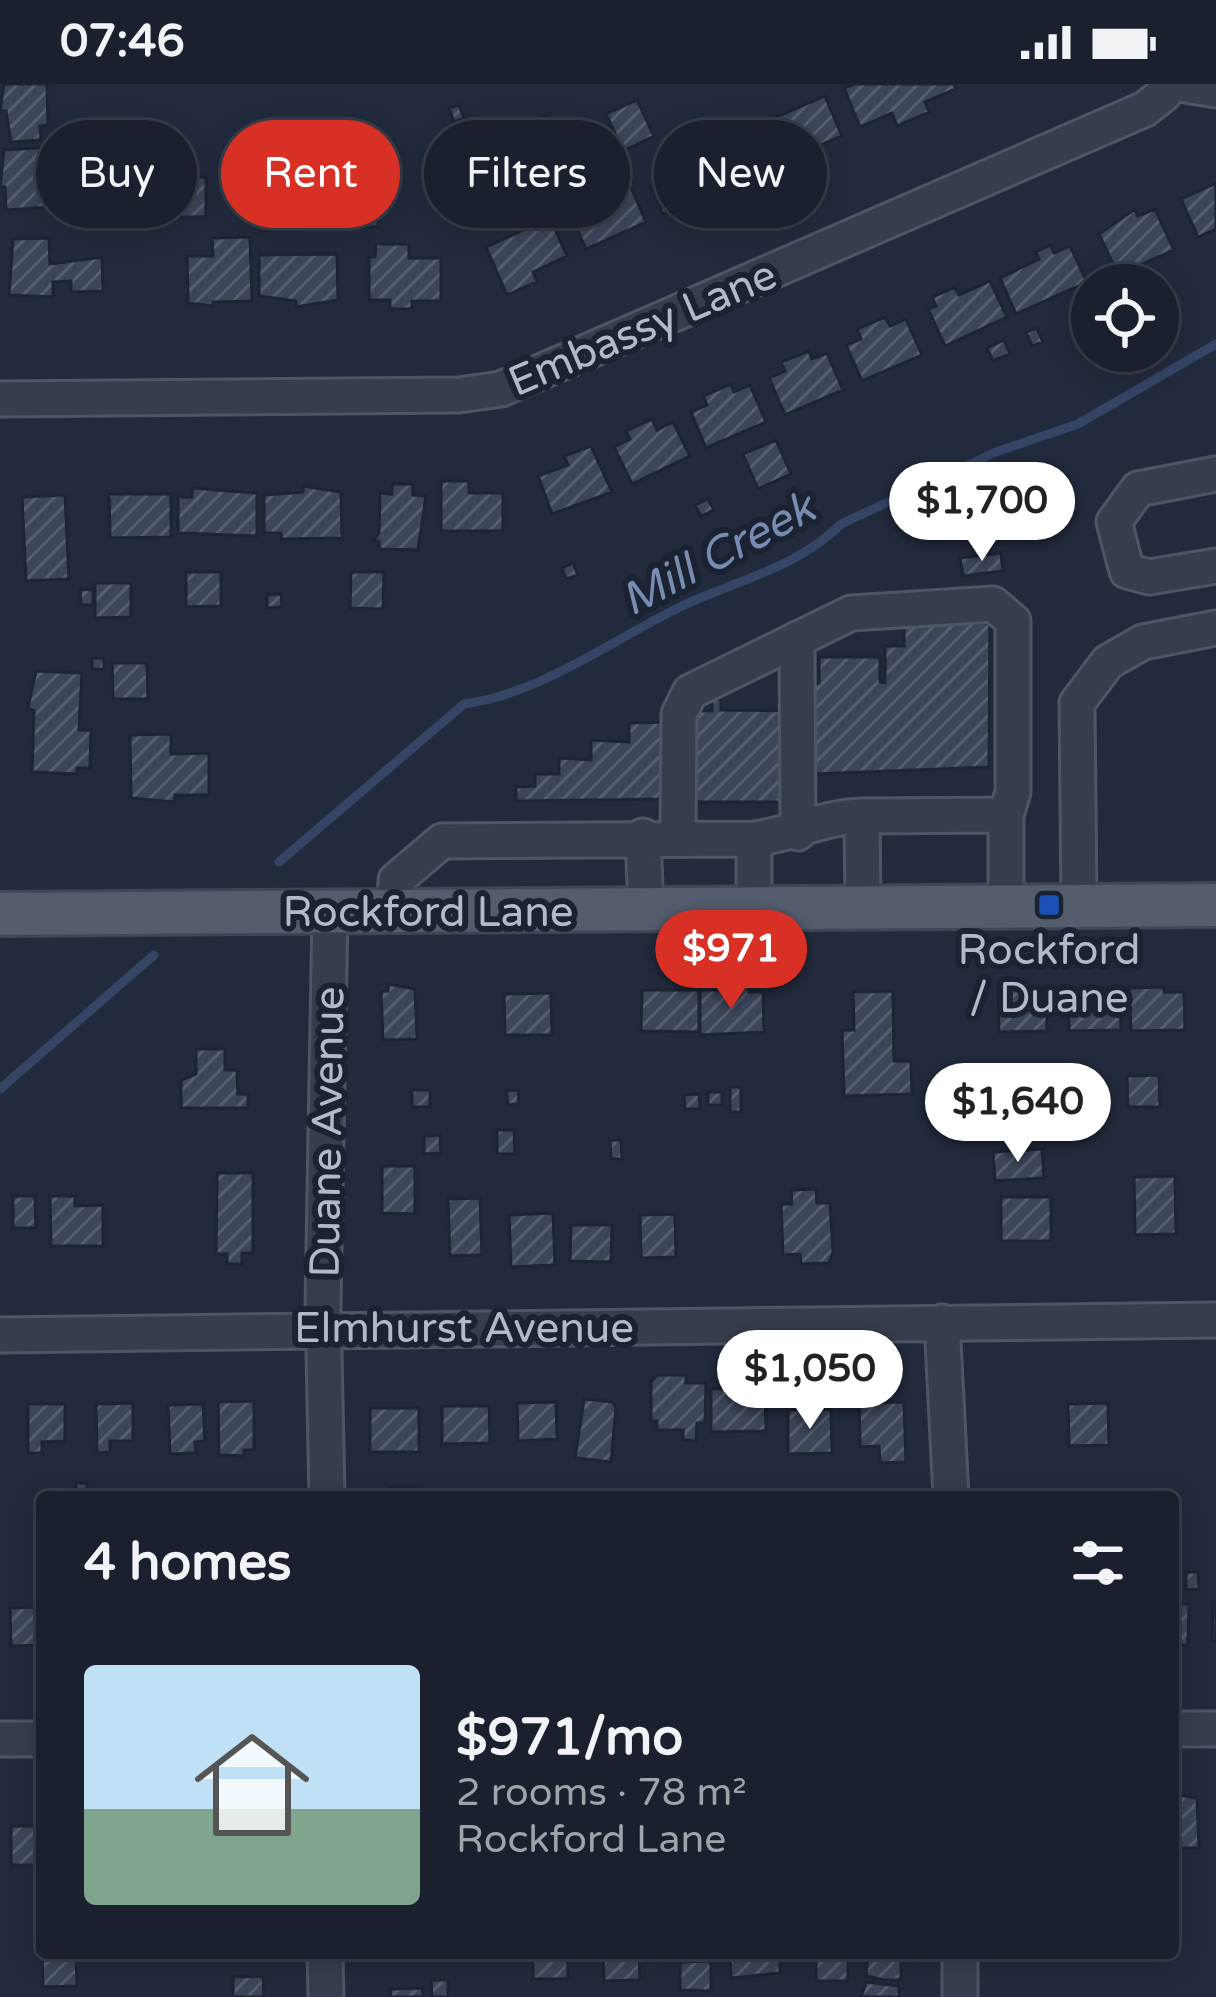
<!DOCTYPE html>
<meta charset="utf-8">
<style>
:root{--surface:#1a202e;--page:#232836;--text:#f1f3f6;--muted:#9fa3aa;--line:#383e4a;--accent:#d93025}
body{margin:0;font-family:"Varela Round",sans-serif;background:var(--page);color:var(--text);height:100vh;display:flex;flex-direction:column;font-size:45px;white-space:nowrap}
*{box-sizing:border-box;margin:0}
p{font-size:39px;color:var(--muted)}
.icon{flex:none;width:66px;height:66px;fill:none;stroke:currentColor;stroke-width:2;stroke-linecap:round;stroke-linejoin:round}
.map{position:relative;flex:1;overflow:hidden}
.side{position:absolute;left:36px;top:1407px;width:1143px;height:468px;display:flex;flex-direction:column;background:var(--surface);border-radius:12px;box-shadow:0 6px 30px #0003,0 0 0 3px var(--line)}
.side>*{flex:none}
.hud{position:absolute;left:36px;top:36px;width:1146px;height:108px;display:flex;gap:24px}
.fabs{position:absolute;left:1071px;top:180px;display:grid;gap:24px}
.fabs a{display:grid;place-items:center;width:108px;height:108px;border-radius:50%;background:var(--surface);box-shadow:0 6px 30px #0003,0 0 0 3px var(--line);font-size:60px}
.price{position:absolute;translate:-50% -102px;padding:0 27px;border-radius:42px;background:#fff;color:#222;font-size:39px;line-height:78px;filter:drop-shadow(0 3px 6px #0008)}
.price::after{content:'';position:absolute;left:50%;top:72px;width:36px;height:27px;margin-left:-18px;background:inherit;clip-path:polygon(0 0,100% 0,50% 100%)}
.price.selected{background:var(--accent);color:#fff}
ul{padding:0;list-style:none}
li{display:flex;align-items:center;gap:36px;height:300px;padding:0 48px}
li span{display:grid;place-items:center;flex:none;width:336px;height:240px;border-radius:12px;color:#555}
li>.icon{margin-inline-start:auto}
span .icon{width:144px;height:144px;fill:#fffc;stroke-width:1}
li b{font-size:51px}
h2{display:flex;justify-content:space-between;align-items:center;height:144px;padding:0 48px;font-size:51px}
.chip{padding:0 42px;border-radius:54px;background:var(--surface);box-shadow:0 6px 30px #0003,0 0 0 3px var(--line);font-size:42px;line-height:108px}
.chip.selected{background:var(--accent);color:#fff}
.status{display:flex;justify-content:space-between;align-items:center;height:84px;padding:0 60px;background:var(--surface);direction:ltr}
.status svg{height:33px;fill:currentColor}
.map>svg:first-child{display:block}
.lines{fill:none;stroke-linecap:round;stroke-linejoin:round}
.stream{stroke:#354566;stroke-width:9}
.building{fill:url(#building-hatch);stroke:#1d2534;stroke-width:3}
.minor-casing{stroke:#4e5665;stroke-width:39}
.major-casing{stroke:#3f4756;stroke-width:48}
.minor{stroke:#363e4e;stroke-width:33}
.major{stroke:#545d6e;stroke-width:42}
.transit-dot{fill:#1a4fb4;stroke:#1b2332;stroke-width:4.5}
.labels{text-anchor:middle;stroke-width:12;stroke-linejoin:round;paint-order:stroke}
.street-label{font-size:42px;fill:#b2b9c9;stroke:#1b2332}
.poi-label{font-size:42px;fill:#b2b9c9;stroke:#1b2332}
.water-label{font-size:45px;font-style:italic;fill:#788cb2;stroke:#1b2332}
</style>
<div class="status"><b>07:46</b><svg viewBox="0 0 49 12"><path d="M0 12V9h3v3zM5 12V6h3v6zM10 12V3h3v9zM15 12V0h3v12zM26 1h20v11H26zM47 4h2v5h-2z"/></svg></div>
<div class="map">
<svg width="1216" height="1913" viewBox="0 0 1216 1913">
<defs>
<pattern id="building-hatch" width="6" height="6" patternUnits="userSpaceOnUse" patternTransform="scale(3)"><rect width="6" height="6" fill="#3c465b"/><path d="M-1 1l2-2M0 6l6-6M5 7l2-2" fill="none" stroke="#565f71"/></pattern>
</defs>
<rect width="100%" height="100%" fill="#222b3e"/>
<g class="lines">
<path class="stream" d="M 279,778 L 464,620 C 539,610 608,559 676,525 C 730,498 797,485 841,440 L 996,368 L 1078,340 L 1216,260
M 0,1005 L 154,871"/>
</g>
<path class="building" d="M 4,0 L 47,0 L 48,41 L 40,42 L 41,56 L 11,58 L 6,27 L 0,27 Z
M 854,0 L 954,0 L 956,5 L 925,18 L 929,28 L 897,42 L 892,29 L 860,43 L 844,4 Z
M 825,12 L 842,52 L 809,66 L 814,77 L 783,90 L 778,79 L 748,92 L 731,53 Z
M 637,16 L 654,52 L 623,67 L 606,30 Z
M 459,21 L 464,34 L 454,38 L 449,24 Z
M 547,31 L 551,40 L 536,47 L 532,37 Z
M 555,47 L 571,83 L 540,97 L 524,61 Z
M 708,56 L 728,101 L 711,109 L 715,116 L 708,119 L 698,124 L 695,116 L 663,130 L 651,102 L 663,97 L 654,79 Z
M 49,63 L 52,123 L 6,126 L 5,103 L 0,103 L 4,66 Z
M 243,63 L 255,63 L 255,76 L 243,76 Z
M 106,91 L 107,105 L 114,105 L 116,137 L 74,138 L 78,92 Z
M 168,93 L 206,93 L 206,133 L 168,133 Z
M 629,99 L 646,138 L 586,165 L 568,125 L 577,121 L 573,112 L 599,100 L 603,110 Z
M 1216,99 L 1216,145 L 1198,153 L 1181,115 Z
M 345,111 L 378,111 L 378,143 L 345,143 Z
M 259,112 L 297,112 L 297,146 L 260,147 Z
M 1135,125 L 1138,132 L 1155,125 L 1174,166 L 1118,191 L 1099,150 Z
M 550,134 L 567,172 L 533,188 L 537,198 L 507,211 L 486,163 Z
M 250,153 L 252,217 L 213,218 L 213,222 L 188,219 L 187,172 L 213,172 L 212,154 Z
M 49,154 L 50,180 L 102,173 L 103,207 L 71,208 L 71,197 L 53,198 L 53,213 L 9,211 L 13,155 Z
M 376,160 L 409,160 L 409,174 L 441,174 L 441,217 L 412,217 L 412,225 L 390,225 L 390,216 L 369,216 L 369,173 L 375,173 Z
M 1051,161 L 1054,169 L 1070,162 L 1087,198 L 1016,230 L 1000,194 L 1039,175 L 1036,168 Z
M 337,170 L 338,216 L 296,223 L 296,217 L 259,212 L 259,171 Z
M 990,197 L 1007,233 L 945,262 L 928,225 L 936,222 L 932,213 L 955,203 L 959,211 Z
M 885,233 L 890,242 L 906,235 L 922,271 L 862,297 L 846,261 L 861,255 L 857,245 Z
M 1037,244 L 1043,258 L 1032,262 L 1026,248 Z
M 1004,256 L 1010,270 L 993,277 L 987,264 Z
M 809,267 L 812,275 L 827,269 L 843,306 L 785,331 L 769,294 L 785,287 L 781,278 Z
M 731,300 L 734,308 L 750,301 L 766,338 L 706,364 L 691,328 L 707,321 L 703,312 Z
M 652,335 L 657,346 L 673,338 L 690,372 L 632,400 L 614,363 L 630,355 L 626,347 Z
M 776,356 L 791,390 L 758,405 L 743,370 Z
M 591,362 L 612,408 L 552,430 L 538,392 L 568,381 L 564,372 Z
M 441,397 L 469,397 L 469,409 L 503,409 L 503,447 L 441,447 Z
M 392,400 L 413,400 L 413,411 L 426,412 L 418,466 L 379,465 L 379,457 L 373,457 L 379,449 L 380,409 L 392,410 Z
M 303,402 L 341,408 L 342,454 L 281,455 L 281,449 L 264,449 L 264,411 L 303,408 Z
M 192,404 L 257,409 L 257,452 L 178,449 L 178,413 L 192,413 Z
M 109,410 L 171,410 L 171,453 L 110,454 Z
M 65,411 L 69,495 L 26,497 L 22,413 Z
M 708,415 L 714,426 L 701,432 L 695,421 Z
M 1001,469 L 1003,487 L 963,492 L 960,474 Z
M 573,479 L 578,491 L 566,495 L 562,484 Z
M 186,488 L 221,488 L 221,522 L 186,523 Z
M 351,488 L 384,488 L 383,525 L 350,524 Z
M 95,499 L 131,499 L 131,533 L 95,534 Z
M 80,505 L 93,506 L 93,521 L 81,521 Z
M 281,510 L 282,523 L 267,524 L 267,511 Z
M 904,538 L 990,539 L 989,683 L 815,690 L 815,683 L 810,683 L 811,599 L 819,599 L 819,573 L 880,573 L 880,598 L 885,599 L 885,562 L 904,562 Z
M 92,574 L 104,574 L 104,585 L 92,585 Z
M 112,579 L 147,579 L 148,615 L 113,615 Z
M 36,587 L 82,589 L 79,646 L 91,646 L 90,684 L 77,684 L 77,690 L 32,688 L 34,627 L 28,624 Z
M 712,615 L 721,615 L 721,626 L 793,627 L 793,718 L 696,718 L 696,627 L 712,627 Z
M 670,638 L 670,715 L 516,717 L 516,703 L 535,702 L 535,690 L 559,690 L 559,674 L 591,676 L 591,656 L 629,658 L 629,639 Z
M 171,650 L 171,670 L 209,669 L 209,711 L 175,711 L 175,718 L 131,714 L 130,651 Z
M 388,900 L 415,905 L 417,955 L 383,956 L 381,907 L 388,907 Z
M 739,901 L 748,901 L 749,908 L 763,908 L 764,948 L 700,951 L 700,906 L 739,906 Z
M 1164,903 L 1164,908 L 1184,908 L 1185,946 L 1131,947 L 1129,904 Z
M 1047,904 L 1047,947 L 999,948 L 998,905 Z
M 1120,904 L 1121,946 L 1069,947 L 1068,905 Z
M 642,906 L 699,906 L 699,948 L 641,947 Z
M 893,907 L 894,977 L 911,977 L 912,1010 L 844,1012 L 842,946 L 854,946 L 853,908 Z
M 551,909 L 552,951 L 505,951 L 504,910 Z
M 196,965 L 225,965 L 225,986 L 237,986 L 238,1010 L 248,1010 L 248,1024 L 181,1024 L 181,996 L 196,990 Z
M 1060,991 L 1084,991 L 1084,1024 L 1059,1023 Z
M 1159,991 L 1160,1023 L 1128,1023 L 1127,992 Z
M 730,1003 L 741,1003 L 741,1028 L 730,1028 Z
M 412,1006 L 430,1006 L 430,1023 L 412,1023 Z
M 518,1006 L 519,1020 L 508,1021 L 506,1007 Z
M 708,1008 L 722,1008 L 722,1021 L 708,1021 Z
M 699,1010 L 700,1025 L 685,1025 L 684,1011 Z
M 497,1046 L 514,1046 L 515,1070 L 497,1070 Z
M 440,1051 L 441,1069 L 424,1070 L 424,1052 Z
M 610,1056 L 621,1056 L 622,1075 L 611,1075 Z
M 1042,1065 L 1044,1094 L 995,1097 L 993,1068 Z
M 382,1082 L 415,1082 L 415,1130 L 382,1129 Z
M 217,1089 L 253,1089 L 253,1169 L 242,1169 L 242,1180 L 227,1180 L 227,1170 L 216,1170 Z
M 1175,1092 L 1176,1150 L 1135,1151 L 1134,1093 Z
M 816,1105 L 817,1119 L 830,1119 L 833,1168 L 829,1179 L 801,1180 L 800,1170 L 783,1171 L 781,1120 L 792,1120 L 791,1106 Z
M 13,1112 L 35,1112 L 36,1144 L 13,1144 Z
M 50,1112 L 75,1112 L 75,1122 L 103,1121 L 103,1162 L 51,1162 Z
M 1001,1113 L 1051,1113 L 1051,1157 L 1001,1157 Z
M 480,1114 L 482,1171 L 450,1172 L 448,1115 Z
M 553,1129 L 555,1181 L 511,1183 L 509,1131 Z
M 675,1130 L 676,1173 L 641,1174 L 640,1131 Z
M 571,1141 L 612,1141 L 611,1178 L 570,1177 Z
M 657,1291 L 686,1291 L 686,1299 L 706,1299 L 705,1339 L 697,1339 L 696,1357 L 683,1356 L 683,1346 L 657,1346 L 657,1337 L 651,1337 L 651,1298 Z
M 765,1304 L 766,1347 L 711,1348 L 711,1305 Z
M 584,1315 L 613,1318 L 616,1324 L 611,1378 L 575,1374 Z
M 254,1317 L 254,1366 L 244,1366 L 244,1372 L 219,1371 L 218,1318 Z
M 556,1318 L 557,1355 L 518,1357 L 517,1319 Z
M 904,1318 L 906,1378 L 880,1379 L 879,1362 L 860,1363 L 859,1319 Z
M 133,1319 L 133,1357 L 110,1357 L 110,1368 L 97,1369 L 96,1320 Z
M 1108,1319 L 1109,1361 L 1069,1362 L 1068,1320 Z
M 28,1320 L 65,1320 L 65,1357 L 42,1358 L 42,1369 L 28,1369 Z
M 203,1320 L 205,1357 L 195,1358 L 196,1369 L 170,1370 L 168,1321 Z
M 442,1322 L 489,1322 L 490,1359 L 442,1360 Z
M 370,1324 L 419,1324 L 419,1368 L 370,1368 Z
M 831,1325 L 832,1369 L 788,1370 L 788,1326 Z
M 76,1399 L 87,1399 L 87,1412 L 76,1412 Z
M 389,1403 L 422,1403 L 422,1413 L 389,1413 Z
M 457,1406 L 457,1413 L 426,1413 L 425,1407 Z
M 1186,1488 L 1198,1488 L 1199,1505 L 1186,1506 Z
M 1213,1518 L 1216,1518 L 1216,1557 L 1212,1557 Z
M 1173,1520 L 1189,1520 L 1188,1561 L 1173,1561 Z
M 42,1523 L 42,1561 L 11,1562 L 10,1524 Z
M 1173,1710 L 1197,1714 L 1199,1764 L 1173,1764 Z
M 11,1742 L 42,1742 L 42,1781 L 11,1781 Z
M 42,1869 L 76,1869 L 77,1902 L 43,1903 Z
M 533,1869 L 568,1869 L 568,1895 L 533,1895 Z
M 603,1869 L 639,1869 L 640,1896 L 604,1897 Z
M 643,1869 L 661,1869 L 662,1876 L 644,1878 Z
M 730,1869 L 780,1869 L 780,1889 L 731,1894 Z
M 816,1869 L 848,1869 L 848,1897 L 816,1897 Z
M 868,1869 L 912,1869 L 912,1877 L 901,1877 L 901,1896 L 884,1896 L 866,1892 Z
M 711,1877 L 711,1907 L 680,1906 L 680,1878 Z
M 263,1892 L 264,1913 L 233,1913 L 233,1893 Z
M 431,1896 L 448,1896 L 448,1913 L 432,1913 Z
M 866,1898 L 899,1902 L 899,1913 L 861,1913 Z
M 423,1904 L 423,1913 L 391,1913 L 390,1905 Z"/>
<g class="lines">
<defs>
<path id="minor" d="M 1180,0 L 1216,6
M 0,315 L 459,311 L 501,305 L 1145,25 L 1164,10 L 1168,0
M 1216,390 L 1138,405 L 1114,438 L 1127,487 L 1149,493 L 1216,482
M 797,555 L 798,749
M 643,752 L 646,825
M 678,753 L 679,630 L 690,608 L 851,529 L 993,520 L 1013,537 L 1013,708 L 1006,731
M 1079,821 L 1077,619 L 1108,578 L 1143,558 L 1216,544
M 863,823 L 862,732 L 1006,731 L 1006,822
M 754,824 L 754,755 C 793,750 823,733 862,732
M 395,827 L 396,796 L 442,757 L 754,755
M 942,1238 L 951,1413
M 0,1251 L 1216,1236
M 327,1413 L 323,1220 L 330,828
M 1173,1645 L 1216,1645
M 0,1655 L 42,1655
M 325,1869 L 326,1913
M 960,1869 L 960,1913"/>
<path id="major" d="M 0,830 L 1216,821"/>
</defs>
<use href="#minor" class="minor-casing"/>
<use href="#major" class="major-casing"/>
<use href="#minor" class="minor"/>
<use href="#major" class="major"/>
</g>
<rect class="transit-dot" x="1037" y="809" width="24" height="24" rx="6"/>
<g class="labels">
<g class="street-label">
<text transform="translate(642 243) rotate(-23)" y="15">Embassy Lane</text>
<text x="428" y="842">Rockford Lane</text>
<text transform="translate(326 1048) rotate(-89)" y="15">Duane Avenue</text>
<text x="464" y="1258">Elmhurst Avenue</text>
</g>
<g class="poi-label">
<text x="1049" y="880">Rockford<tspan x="1049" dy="48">/ Duane</tspan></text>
</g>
<g class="water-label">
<text transform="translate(717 469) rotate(-28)" y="16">Mill Creek</text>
</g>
</g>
</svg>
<div class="fabs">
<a><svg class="icon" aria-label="locate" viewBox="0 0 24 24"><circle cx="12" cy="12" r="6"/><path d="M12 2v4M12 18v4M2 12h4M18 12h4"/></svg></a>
</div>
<b class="price" style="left:982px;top:480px">$1,700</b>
<b class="price selected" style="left:731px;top:928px">$971</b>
<b class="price" style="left:1018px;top:1081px">$1,640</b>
<b class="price" style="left:810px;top:1348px">$1,050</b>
<div class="hud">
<a class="chip">Buy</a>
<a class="chip selected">Rent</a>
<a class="chip">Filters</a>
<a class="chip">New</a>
</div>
<section class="side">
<h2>4 homes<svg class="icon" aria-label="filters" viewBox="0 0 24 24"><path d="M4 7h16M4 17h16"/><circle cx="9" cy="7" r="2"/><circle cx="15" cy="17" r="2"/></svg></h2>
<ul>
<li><span style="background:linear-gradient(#bfe0f5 60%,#7fa58c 0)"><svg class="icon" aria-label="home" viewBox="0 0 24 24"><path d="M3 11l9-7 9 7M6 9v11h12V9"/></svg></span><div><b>$971/mo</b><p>2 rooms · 78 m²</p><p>Rockford Lane</p></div></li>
</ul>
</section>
</div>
